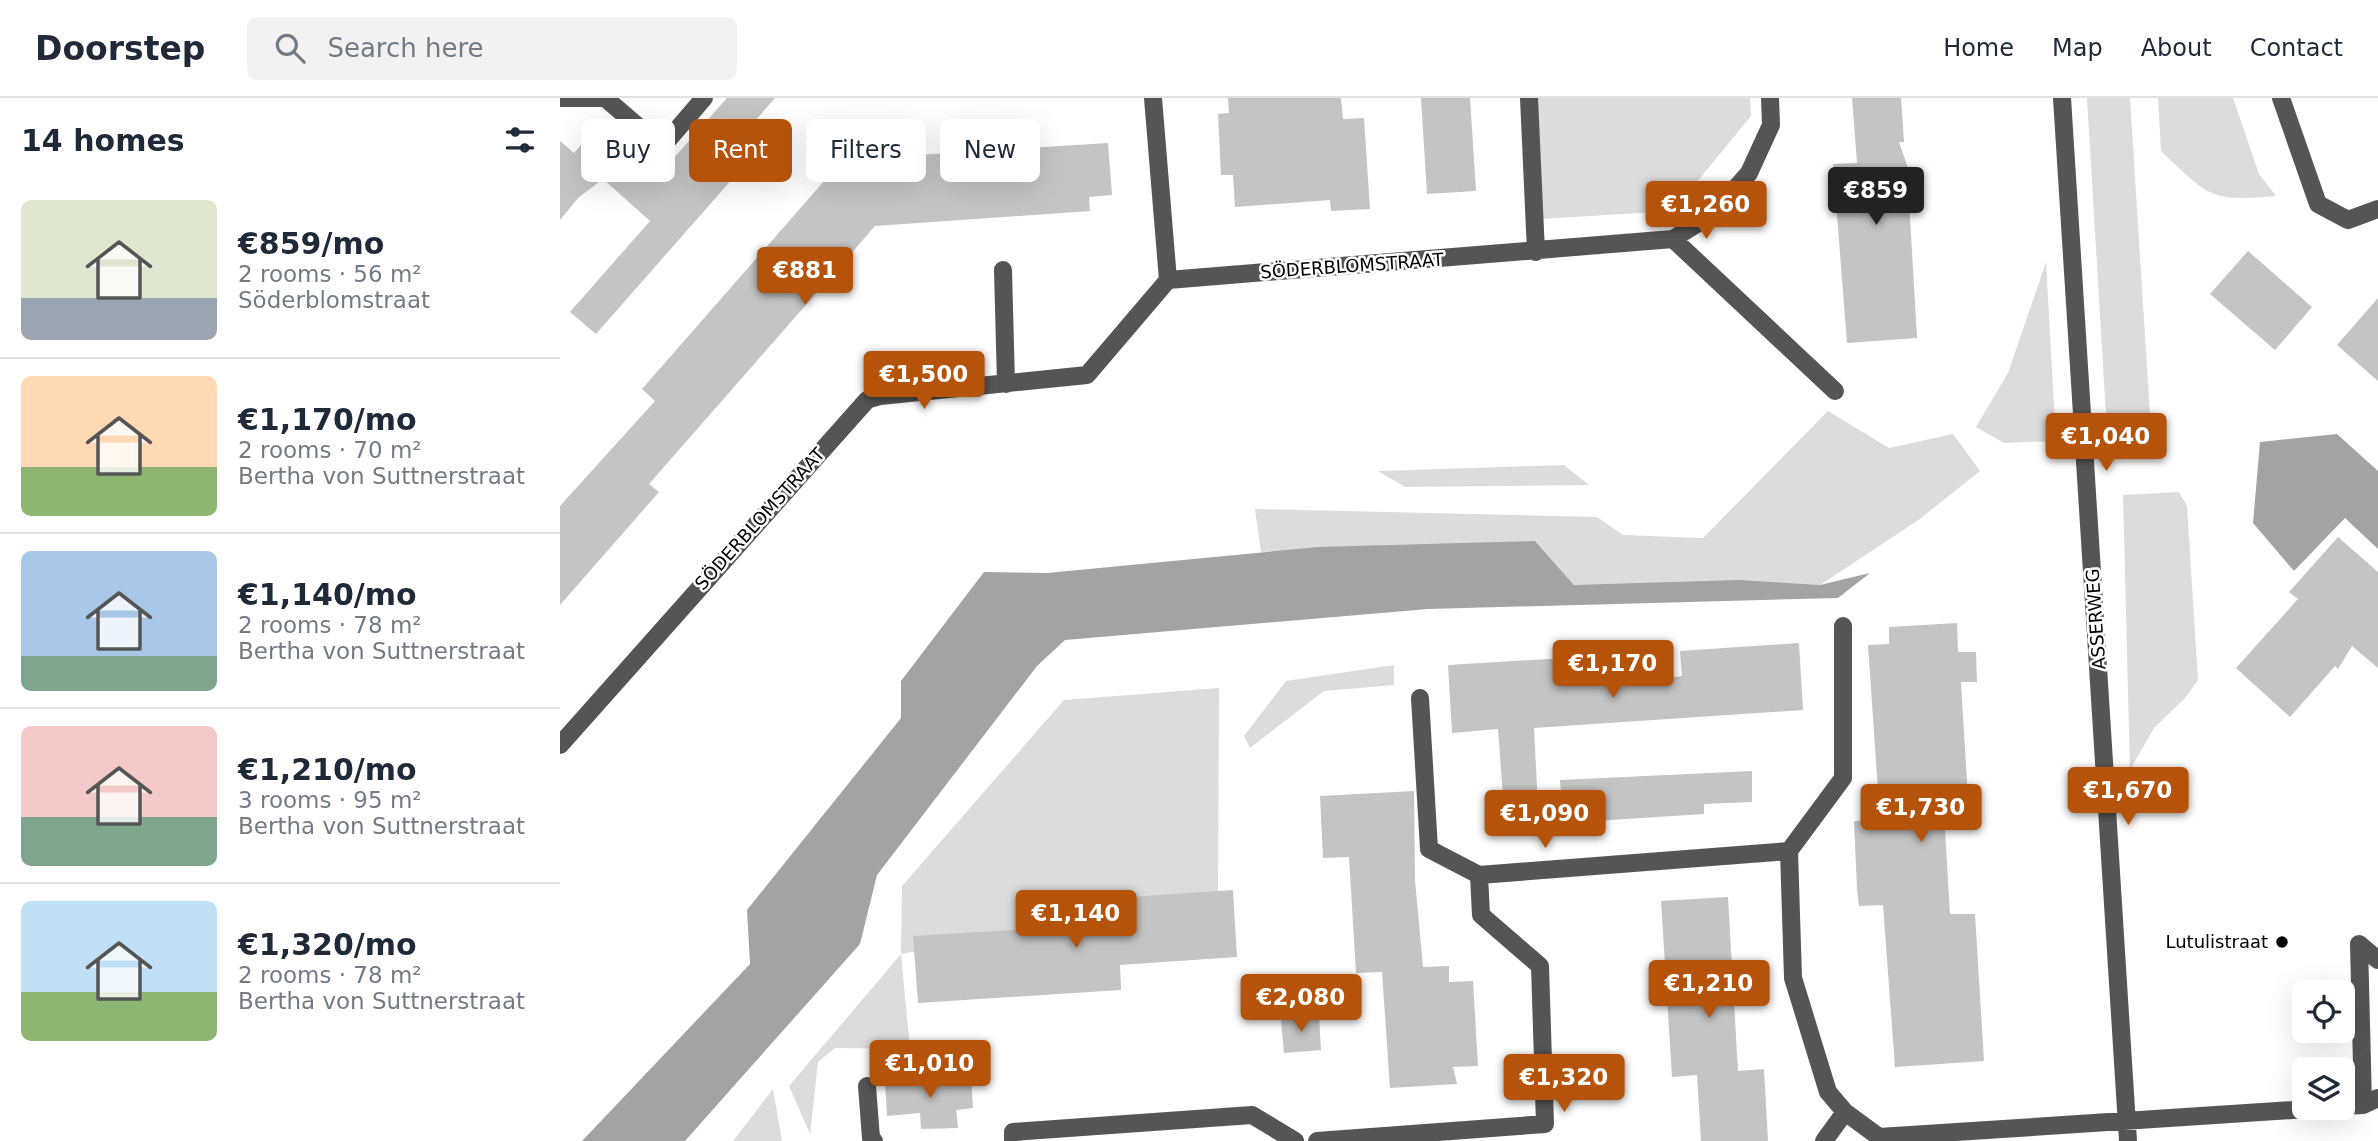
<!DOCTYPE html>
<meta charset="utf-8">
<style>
:root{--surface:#fff;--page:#f2f2f3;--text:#1f2937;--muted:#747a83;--line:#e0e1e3;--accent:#b45309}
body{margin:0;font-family:"DejaVu Sans",sans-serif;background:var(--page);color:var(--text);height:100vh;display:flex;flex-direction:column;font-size:26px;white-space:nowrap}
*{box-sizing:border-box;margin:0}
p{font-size:23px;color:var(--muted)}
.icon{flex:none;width:38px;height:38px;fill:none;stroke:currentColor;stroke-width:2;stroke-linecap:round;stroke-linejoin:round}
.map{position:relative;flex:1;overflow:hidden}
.drawer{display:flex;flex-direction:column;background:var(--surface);width:560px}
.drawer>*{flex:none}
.top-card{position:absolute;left:21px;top:21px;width:665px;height:63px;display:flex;gap:14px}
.fabs{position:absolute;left:1732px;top:882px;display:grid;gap:14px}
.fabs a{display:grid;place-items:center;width:63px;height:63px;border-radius:10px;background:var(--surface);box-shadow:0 7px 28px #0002;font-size:35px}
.price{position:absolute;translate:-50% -60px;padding:0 16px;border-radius:7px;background:var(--accent);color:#fff;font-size:23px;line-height:46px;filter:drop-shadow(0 2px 4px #0008)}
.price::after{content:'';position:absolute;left:50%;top:42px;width:21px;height:16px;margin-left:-10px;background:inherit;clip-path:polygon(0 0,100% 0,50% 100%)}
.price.on{background:#222;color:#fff}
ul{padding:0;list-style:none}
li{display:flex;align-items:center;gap:21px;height:175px;padding:0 21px}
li+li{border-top:2px solid var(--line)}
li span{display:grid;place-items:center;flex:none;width:196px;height:140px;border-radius:10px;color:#555}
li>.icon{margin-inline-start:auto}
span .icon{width:84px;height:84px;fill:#fffc;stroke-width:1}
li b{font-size:30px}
h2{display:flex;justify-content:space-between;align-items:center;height:84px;padding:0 21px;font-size:30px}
.pill{padding:0 24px;border-radius:10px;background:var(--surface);box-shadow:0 7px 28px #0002;font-size:24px;line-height:63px}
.pill.on{background:var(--accent);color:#fff}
header{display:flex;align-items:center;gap:42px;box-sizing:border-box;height:98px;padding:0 35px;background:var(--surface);border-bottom:2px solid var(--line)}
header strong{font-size:33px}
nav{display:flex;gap:38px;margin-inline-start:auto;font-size:24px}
.search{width:490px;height:63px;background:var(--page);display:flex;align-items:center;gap:18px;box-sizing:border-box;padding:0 24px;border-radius:10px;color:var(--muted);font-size:26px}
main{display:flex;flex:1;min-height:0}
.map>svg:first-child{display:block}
.green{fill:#dcdcdc}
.water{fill:#a3a3a3}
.building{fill:#c4c4c4}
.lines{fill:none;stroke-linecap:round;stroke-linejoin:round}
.minor{stroke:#555;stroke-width:18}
.poi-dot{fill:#000;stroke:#fff;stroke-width:2.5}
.labels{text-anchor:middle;stroke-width:5;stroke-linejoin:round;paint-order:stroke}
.street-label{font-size:18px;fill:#000;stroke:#fff}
.poi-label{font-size:18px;fill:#000;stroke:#fff;text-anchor:end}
</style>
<header>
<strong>Doorstep</strong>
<div class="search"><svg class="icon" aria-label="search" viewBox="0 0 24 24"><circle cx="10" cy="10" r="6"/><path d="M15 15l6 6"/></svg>Search here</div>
<nav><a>Home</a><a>Map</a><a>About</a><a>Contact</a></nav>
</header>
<main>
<section class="drawer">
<h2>14 homes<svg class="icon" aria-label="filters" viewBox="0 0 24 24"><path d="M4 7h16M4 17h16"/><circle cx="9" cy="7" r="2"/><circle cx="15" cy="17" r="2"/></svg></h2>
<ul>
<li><span style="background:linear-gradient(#dfe7d0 70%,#9aa5b1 0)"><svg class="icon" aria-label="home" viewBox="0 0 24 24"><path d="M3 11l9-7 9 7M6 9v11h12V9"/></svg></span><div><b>€859/mo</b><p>2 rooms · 56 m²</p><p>Söderblomstraat</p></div></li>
<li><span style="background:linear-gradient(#ffd9b3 65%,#8fb573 0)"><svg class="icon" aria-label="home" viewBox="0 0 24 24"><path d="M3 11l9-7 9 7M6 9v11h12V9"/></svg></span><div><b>€1,170/mo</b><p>2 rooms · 70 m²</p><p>Bertha von Suttnerstraat</p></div></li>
<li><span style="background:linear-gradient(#a9c7e8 75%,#7fa58c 0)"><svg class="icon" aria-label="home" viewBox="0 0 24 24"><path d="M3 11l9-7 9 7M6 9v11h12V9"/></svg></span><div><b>€1,140/mo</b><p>2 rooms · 78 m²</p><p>Bertha von Suttnerstraat</p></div></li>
<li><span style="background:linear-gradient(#f6c9c9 65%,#7fa58c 0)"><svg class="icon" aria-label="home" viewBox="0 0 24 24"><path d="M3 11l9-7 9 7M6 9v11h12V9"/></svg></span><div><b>€1,210/mo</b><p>3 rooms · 95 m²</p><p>Bertha von Suttnerstraat</p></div></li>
<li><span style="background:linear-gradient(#bfe0f5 65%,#8fb573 0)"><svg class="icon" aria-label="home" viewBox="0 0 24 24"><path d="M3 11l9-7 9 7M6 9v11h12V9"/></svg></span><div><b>€1,320/mo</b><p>2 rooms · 78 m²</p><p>Bertha von Suttnerstraat</p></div></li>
</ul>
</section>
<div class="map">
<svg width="1818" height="1043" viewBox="0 0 1818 1043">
<rect width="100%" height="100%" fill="#fff"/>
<path class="green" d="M 977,0 L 1190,0 L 1191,18 L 1113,113 L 981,121 Z
M 1527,0 L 1570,0 L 1591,332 L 1547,335 Z
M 1598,0 L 1673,0 L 1699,76 L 1716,98 C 1650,104 1648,98 1601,53 Z
M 1486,164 L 1496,343 L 1444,345 L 1416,329 L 1448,275 Z
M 1268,313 L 1329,350 L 1393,336 L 1420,373 L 1357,423 L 1260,487 L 1014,487 L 975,443 L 701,454 L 695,411 L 1037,419 L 1063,437 L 1143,440 Z
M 1004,367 L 1029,387 L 845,389 L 818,373 Z
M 1619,394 L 1627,408 L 1638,582 L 1625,600 L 1594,630 L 1570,672 L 1563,397 Z
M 834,567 L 834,587 L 764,593 L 690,650 L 684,638 L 726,583 Z
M 659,590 L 658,799 L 558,838 L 363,852 L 341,856 L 350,951 L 275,950 L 258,964 L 250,1036 L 229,988 L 341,856 L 342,788 L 504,602 Z
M 213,991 L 222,1043 L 173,1043 Z"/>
<path class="water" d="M 1777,336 L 1818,373 L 1818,451 L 1785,420 L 1734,473 L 1693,425 L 1700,344 Z
M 975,443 L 1014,487 L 1179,482 L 1260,487 L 1310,475 L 1278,500 L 868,511 L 505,542 L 477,568 L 317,777 L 300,846 L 125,1043 L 22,1043 L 190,866 L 187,812 L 341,620 L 341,583 L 424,474 L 487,475 L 758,449 Z"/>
<path class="building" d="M 167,0 L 215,0 L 187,32 L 203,46 L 36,236 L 10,214 L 90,123 L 43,81 L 18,100 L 0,122 L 0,43 L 14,55 L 37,28 L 96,80 Z
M 668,0 L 781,0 L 783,21 L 804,20 L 810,111 L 771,113 L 770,102 L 675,109 L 673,77 L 661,77 L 658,16 L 669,15 Z
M 861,0 L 910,0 L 916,93 L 867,96 Z
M 1292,0 L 1341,0 L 1344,44 L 1339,44 L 1347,67 L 1357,240 L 1287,245 L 1273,66 L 1297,65 Z
M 548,45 L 552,97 L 529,99 L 530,113 L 315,128 L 89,386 L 99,394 L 0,507 L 0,408 L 95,303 L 82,291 L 265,82 L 342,76 L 341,58 Z
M 1688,153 L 1752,209 L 1715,252 L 1650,196 Z
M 1818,200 L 1818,283 L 1777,247 Z
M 1778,439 L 1818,474 L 1818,570 L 1792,548 L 1778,571 L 1775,568 L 1730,619 L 1676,570 L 1738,501 L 1729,494 Z
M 1397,525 L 1398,554 L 1416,554 L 1417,584 L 1401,584 L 1408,701 L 1400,701 L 1402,732 L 1385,732 L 1390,816 L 1415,816 L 1424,963 L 1335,969 L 1323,807 L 1299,808 L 1297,791 L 1294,723 L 1320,722 L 1308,547 L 1329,546 L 1329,529 Z
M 1239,545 L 1243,612 L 974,630 L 978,709 L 944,711 L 938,631 L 892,635 L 888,567 L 1006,560 L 1007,586 L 1109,580 L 1122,578 L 1120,553 Z
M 1192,673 L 1192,704 L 1144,706 L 1144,716 L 1003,725 L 1000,682 Z
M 854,693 L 855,782 L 863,869 L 889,868 L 889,884 L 913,883 L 918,968 L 893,969 L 897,986 L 830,990 L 822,874 L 796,875 L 789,759 L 763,760 L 760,698 Z
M 673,792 L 677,859 L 560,867 L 561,892 L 358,905 L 353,838 L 556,826 L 555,800 Z
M 1168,799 L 1178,973 L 1204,971 L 1208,1043 L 1141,1043 L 1137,977 L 1112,979 L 1101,803 Z
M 759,918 L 761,952 L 724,955 L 721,921 Z
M 411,980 L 413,1010 L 396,1012 L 398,1030 L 361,1031 L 360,1015 L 327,1018 L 325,982 Z"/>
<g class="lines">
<path class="minor" d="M 0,0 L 45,0 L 102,49 L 144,0
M 969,0 L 976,154
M 1502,0 L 1568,1043
M 1721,0 L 1758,106 L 1788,122 L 1818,111
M 1113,141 L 1275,293
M 443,172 L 446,286
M 608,182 L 1113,141 L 1154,115 L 1189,75 L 1211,27 L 1210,0
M 1283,528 L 1283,680 L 1229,753 L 1233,880 L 1268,994 L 1285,1014 L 1319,1039 L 1764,1010
M 860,600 L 869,751 L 919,777 L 1229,753
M 0,647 L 307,302 L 320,298 L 527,277 L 608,182 L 593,0
M 307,988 L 311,1040 L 314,1043
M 1803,1007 L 1799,846 L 1818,862
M 1783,1008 L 1803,1007 L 1818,1000
M 453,1043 L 453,1034 L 692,1017 L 735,1043
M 757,1043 L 985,1026 L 980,868 L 921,817 L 919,777
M 1264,1043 L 1285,1014"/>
</g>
<circle class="poi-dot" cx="1722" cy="844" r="7"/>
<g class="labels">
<g class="street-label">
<text transform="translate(792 168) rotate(-4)" y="6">SÖDERBLOMSTRAAT</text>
<text transform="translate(200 421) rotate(-48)" y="6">SÖDERBLOMSTRAAT</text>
<text transform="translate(1536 521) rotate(-94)" y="6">ASSERWEG</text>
</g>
<g class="poi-label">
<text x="1708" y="850">Lutulistraat</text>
</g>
</g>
</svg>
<div class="fabs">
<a><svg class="icon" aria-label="locate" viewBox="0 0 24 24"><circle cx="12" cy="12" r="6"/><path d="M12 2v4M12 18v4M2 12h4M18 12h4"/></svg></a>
<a><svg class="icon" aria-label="layers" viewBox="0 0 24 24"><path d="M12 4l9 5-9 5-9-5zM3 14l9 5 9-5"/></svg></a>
</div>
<b class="price on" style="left:1316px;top:129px">€859</b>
<b class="price" style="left:1146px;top:143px">€1,260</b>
<b class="price" style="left:245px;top:209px">€881</b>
<b class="price" style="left:364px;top:313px">€1,500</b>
<b class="price" style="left:1546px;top:375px">€1,040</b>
<b class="price" style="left:1053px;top:602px">€1,170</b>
<b class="price" style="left:1568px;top:729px">€1,670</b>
<b class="price" style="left:1361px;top:746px">€1,730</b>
<b class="price" style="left:985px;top:752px">€1,090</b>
<b class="price" style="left:516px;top:852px">€1,140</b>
<b class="price" style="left:1149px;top:922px">€1,210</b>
<b class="price" style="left:741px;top:936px">€2,080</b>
<b class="price" style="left:370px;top:1002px">€1,010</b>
<b class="price" style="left:1004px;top:1016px">€1,320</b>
<div class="top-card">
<a class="pill">Buy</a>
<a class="pill on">Rent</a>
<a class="pill">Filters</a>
<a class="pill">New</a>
</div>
</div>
</main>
